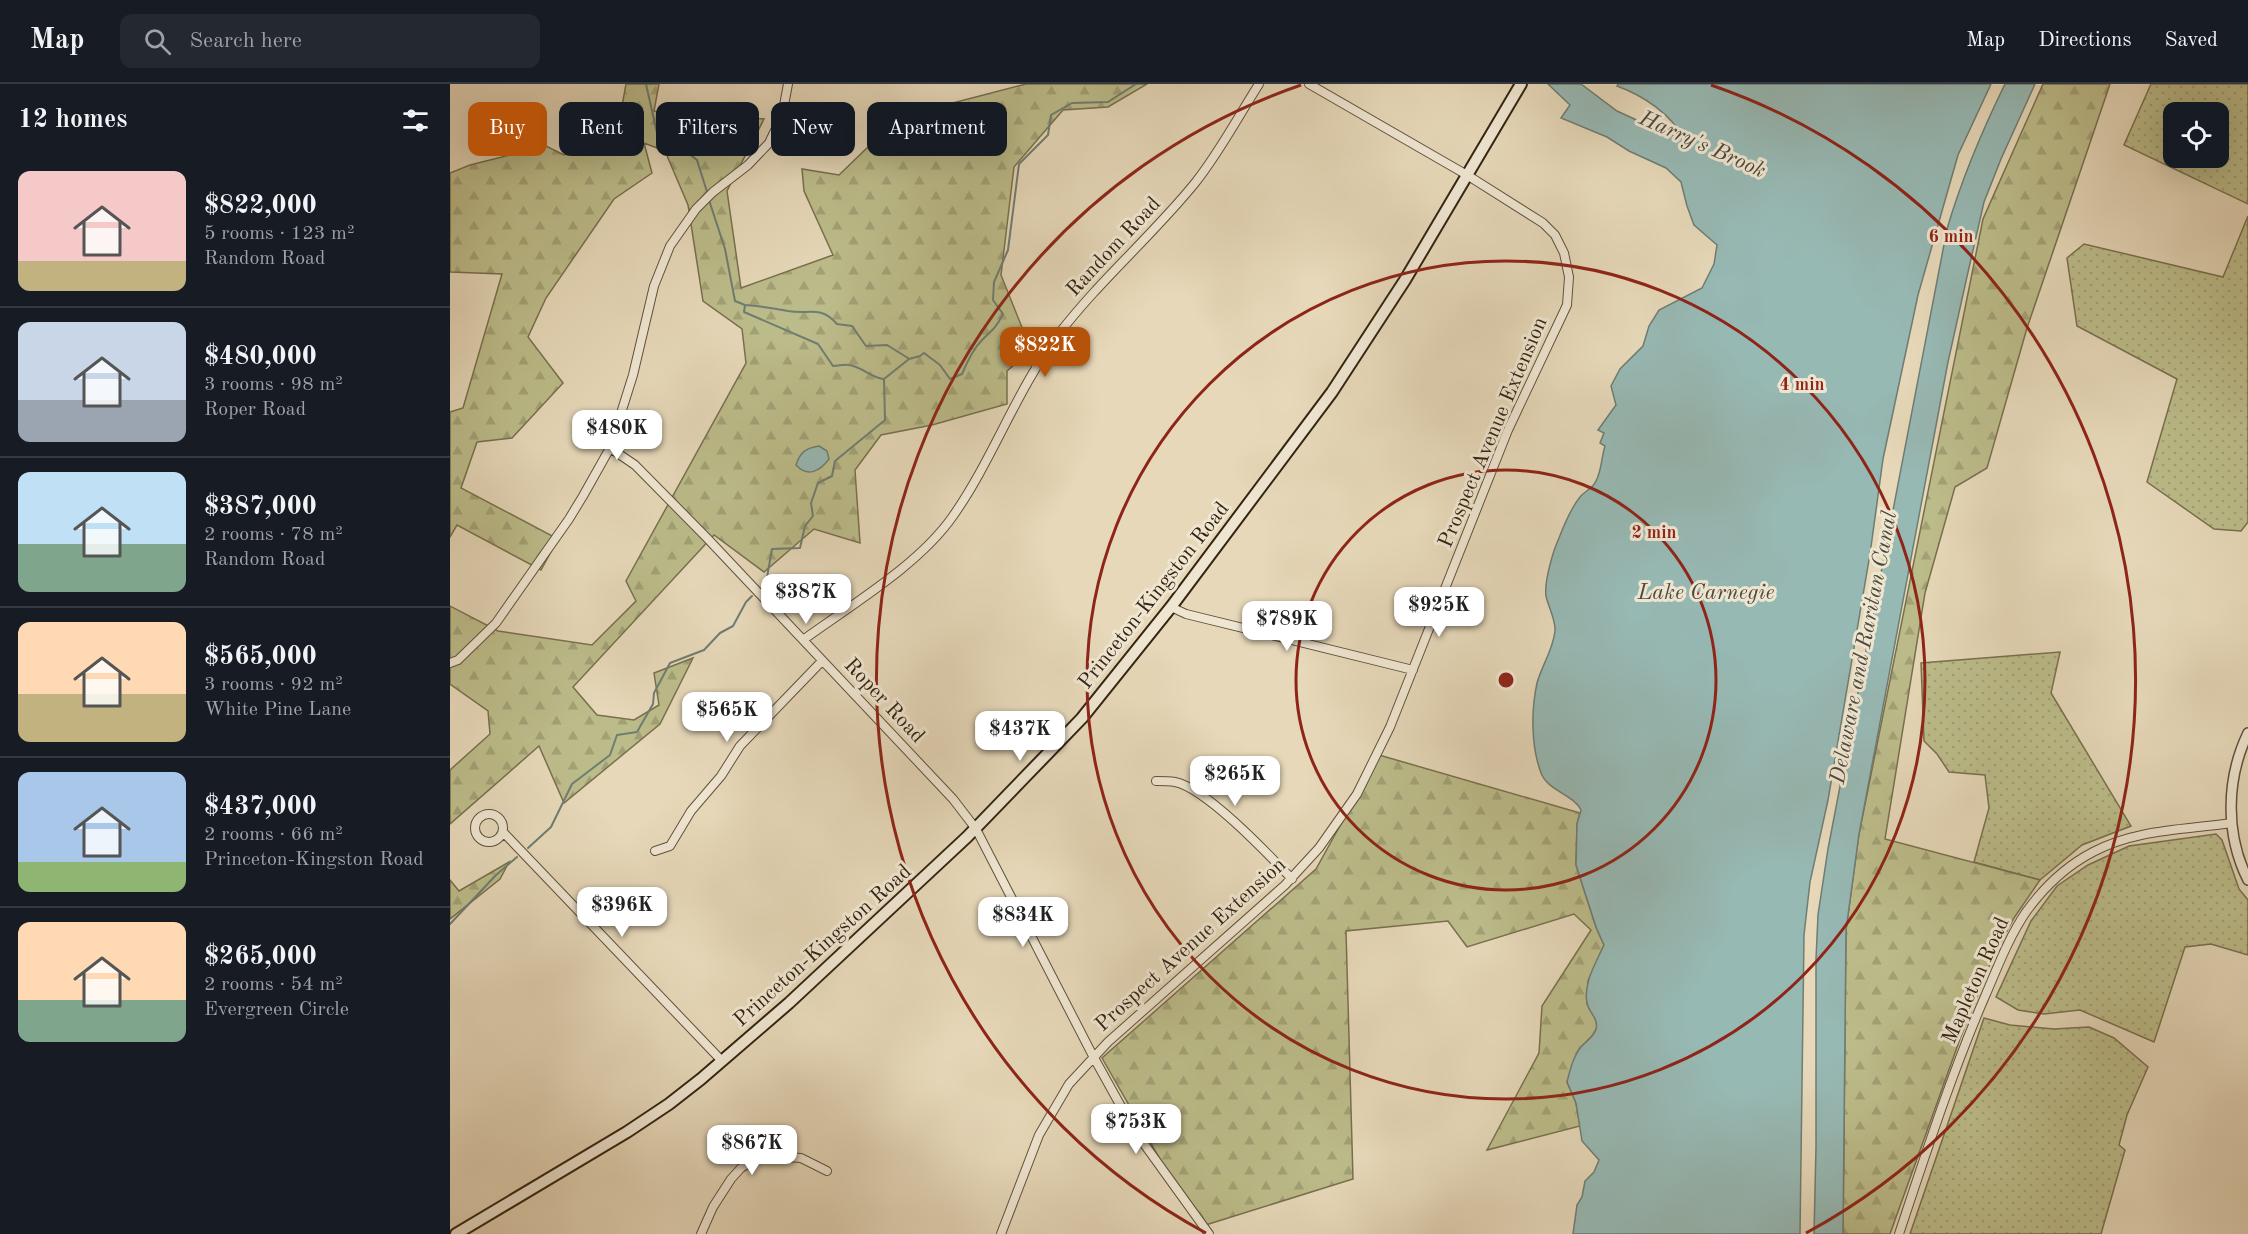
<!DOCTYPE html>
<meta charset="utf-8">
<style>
:root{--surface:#171b24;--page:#242831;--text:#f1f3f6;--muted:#9ea1a6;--line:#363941;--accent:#b45309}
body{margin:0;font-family:"Old Standard TT",serif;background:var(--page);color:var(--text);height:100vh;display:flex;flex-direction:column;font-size:22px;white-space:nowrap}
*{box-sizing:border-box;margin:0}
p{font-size:20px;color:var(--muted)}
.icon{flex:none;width:33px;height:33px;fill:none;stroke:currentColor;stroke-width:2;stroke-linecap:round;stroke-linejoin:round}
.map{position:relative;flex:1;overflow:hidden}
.drawer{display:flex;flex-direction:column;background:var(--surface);width:450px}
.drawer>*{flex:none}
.guide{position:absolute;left:18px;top:18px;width:570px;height:54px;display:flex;gap:12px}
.buttons{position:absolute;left:1713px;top:18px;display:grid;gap:12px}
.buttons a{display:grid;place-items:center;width:66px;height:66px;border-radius:12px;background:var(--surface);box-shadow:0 6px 24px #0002;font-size:30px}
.price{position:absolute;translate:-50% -51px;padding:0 14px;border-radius:12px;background:#fff;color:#222;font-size:20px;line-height:39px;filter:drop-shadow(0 2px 3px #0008)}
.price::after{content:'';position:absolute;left:50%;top:36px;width:18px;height:14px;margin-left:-9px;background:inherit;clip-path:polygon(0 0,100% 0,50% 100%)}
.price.active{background:var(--accent);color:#fff}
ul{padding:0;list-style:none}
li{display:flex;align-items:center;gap:18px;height:150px;padding:0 18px}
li+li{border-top:2px solid var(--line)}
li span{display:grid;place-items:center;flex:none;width:168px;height:120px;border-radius:12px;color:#555}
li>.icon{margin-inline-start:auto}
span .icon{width:72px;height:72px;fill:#fffc;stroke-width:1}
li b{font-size:26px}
h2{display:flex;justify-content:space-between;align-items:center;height:72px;padding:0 18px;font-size:26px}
.pill{padding:0 21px;border-radius:12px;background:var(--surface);box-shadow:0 6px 24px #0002;font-size:21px;line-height:54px}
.pill.active{background:var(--accent);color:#fff}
header{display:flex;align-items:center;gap:36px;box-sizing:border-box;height:84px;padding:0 30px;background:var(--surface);border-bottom:2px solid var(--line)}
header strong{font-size:28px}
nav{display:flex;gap:33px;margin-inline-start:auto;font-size:21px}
.search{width:420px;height:54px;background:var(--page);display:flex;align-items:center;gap:15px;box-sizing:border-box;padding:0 21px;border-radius:12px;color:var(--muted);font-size:22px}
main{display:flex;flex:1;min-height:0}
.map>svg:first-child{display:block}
.grass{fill:url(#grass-dots);stroke:#78704e;stroke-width:1.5;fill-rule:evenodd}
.forest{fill:url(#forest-firs);stroke:#78704e;stroke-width:1.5}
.water{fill:#97b9b4;stroke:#6f7d73;stroke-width:1.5}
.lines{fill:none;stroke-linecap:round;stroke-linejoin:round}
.stream{stroke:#6f7d73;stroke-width:2}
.minor-casing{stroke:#60513b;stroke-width:10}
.tertiary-casing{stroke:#60513b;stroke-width:12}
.secondary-casing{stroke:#342411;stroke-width:14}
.minor{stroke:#efe6d2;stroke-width:8}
.tertiary{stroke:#efe6d2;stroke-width:9}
.secondary{stroke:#efe6d2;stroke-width:10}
.ring{fill:none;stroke:#8f2418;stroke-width:3}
.labels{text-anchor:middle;stroke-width:6;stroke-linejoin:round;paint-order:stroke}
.street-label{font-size:21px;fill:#342411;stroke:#efe6d2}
.water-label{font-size:22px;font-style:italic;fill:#4d493a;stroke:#efe6d2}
.centre{fill:#8f2418;stroke:#efe6d2;stroke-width:3}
.ring-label{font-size:18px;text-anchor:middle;font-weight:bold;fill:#8f2418;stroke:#efe6d2;stroke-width:6;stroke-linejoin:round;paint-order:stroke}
</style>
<header>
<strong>Map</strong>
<div class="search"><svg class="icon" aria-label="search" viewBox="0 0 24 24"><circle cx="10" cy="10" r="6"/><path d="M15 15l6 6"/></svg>Search here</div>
<nav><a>Map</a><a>Directions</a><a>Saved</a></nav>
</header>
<main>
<section class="drawer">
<h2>12 homes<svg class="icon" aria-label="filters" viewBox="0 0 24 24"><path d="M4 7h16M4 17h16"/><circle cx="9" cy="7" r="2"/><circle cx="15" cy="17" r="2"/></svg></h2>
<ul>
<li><span style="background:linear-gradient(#f6c9c9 75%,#c2b280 0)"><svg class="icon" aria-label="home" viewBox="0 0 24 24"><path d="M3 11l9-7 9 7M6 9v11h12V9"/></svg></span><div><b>$822,000</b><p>5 rooms · 123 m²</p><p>Random Road</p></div></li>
<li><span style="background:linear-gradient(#c9d6e8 65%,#9aa5b1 0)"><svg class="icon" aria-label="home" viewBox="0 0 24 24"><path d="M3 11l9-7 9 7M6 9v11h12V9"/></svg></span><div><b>$480,000</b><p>3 rooms · 98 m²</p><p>Roper Road</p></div></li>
<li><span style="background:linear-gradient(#bfe0f5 60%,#7fa58c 0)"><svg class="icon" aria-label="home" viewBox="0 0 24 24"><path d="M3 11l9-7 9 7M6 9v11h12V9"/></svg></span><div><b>$387,000</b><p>2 rooms · 78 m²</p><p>Random Road</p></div></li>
<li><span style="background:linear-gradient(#ffd9b3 60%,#c2b280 0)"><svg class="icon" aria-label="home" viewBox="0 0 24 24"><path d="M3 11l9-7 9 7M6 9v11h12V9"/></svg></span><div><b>$565,000</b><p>3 rooms · 92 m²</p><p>White Pine Lane</p></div></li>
<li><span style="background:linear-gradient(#a9c7e8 75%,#8fb573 0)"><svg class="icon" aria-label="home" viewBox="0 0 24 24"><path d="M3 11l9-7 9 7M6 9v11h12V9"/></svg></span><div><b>$437,000</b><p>2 rooms · 66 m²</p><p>Princeton-Kingston Road</p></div></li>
<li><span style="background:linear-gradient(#ffd9b3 65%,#7fa58c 0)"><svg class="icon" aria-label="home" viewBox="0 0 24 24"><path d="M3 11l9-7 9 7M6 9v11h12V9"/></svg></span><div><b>$265,000</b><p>2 rooms · 54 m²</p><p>Evergreen Circle</p></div></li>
</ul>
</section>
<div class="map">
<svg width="1798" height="1150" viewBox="0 0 1798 1150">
<defs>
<pattern id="grass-dots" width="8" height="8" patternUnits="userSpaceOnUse" patternTransform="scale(1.5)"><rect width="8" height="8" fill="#bcbc8a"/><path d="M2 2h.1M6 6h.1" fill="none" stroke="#a2a176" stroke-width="1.8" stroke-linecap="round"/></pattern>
<pattern id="forest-firs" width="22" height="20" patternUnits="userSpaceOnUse" patternTransform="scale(1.5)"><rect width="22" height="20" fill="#bcbc8a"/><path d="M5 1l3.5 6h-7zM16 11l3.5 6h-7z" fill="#a2a176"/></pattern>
</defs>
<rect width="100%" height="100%" fill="#e6d8b9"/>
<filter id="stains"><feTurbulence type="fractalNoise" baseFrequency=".00333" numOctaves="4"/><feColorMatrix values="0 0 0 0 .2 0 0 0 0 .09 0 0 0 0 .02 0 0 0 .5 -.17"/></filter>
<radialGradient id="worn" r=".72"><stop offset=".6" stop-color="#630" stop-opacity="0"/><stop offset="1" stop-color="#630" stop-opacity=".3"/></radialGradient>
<path class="grass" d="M 1701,0 L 1798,0 L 1798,120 L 1674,61 ZM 1724,28 L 1768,28 L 1768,74 L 1724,74 Z
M 1798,132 L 1798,438 L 1791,447 L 1764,445 L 1697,398 L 1727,295 L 1627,242 L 1617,174 L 1634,160 L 1773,193 Z
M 1610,568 L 1601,609 L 1681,742 L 1632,761 L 1590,796 L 1524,778 L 1539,724 L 1535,691 L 1499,688 L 1487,670 L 1474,657 L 1471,579 Z
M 1766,750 L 1772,756 L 1789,805 L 1798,816 L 1798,871 L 1761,860 L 1735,863 L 1704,958 L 1630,926 L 1594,930 L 1568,926 L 1546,913 L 1581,837 L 1607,802 L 1638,781 L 1679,762 Z
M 1534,934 L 1560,941 L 1604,945 L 1639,943 L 1664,954 L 1698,983 L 1677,1031 L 1669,1061 L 1675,1066 L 1651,1150 L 1460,1150 Z"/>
<path class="forest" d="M 176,0 L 209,0 L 204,27 L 314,35 L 277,107 L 291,204 L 383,171 L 354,107 L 352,85 L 389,91 L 449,33 L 576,0 L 697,0 L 658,23 L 613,26 L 564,83 L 551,191 L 581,266 L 557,287 L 557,320 L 482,341 L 431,351 L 405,386 L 410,459 L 364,445 L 314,488 L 264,451 L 123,603 L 147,631 L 184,636 L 209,621 L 204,589 L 243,574 L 210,640 L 114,719 L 89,662 L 0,740 L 0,686 L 40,650 L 38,627 L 0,600 L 0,522 L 48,547 L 142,561 L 186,517 L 176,497 L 296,279 L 292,245 L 253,217 L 238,121 L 215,67 L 194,59 L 202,89 L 164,115 L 96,214 L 78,253 L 113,299 L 62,354 L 27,358 L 11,404 L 108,455 L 91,486 L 7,441 L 0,453 L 0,328 L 13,324 L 52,190 L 0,188 L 0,89 L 20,81 L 96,62 L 114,71 L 162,48 L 172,22 Z
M 1593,0 L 1660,0 L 1577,244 L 1537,384 L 1505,403 L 1475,509 L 1435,755 L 1590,796 L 1564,834 L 1542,875 L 1510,955 L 1440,1150 L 1393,1150 L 1396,846 L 1409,750 L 1533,135 Z
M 929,671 L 1130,729 L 1127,740 L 1126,781 L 1146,843 L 1154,861 L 1138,897 L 1137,920 L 1146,935 L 1147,944 L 1142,952 L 1131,963 L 1117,998 L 1126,1019 L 1130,1042 L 1037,1066 L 1089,969 L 1092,922 L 1141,846 L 1124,830 L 1017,863 L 998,837 L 896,847 L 903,1095 L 749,1143 L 652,974 L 866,785 Z
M 59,778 L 50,795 L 0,835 L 0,796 L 9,807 Z"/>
<path class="water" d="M 1098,0 L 1131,0 L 1167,27 L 1204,44 L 1234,55 C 1221,30 1194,12 1167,2 L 1168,0 L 1541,0 L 1508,71 L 1468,211 L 1433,375 L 1420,470 L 1378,716 L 1360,798 L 1354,851 L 1350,1150 L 1123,1150 L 1127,1121 L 1132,1113 L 1135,1097 L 1144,1088 L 1149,1076 L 1132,1057 L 1126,1019 L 1117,998 C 1120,986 1123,973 1131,963 C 1136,957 1144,953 1146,945 C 1149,935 1139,929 1137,919 C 1133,899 1146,879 1154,861 L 1146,843 L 1126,781 L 1127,740 L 1131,726 C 1123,710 1098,707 1091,689 C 1081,662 1081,627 1087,599 C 1092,581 1103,566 1105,547 C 1106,536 1098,522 1096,512 C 1094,498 1103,467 1109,454 C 1114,441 1121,424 1130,413 C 1135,407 1143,404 1146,397 C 1152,385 1151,375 1155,362 L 1150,359 L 1154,349 L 1148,346 L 1166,321 L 1161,302 L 1170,285 L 1193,262 L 1199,242 L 1209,226 L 1252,204 L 1264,180 L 1267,161 L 1244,141 L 1237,122 L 1231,98 L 1216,84 L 1179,67 L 1157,53 L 1111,34 L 1120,21 Z
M 1555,0 L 1585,0 L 1551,75 L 1534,118 L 1516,197 L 1498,278 L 1409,750 L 1396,846 L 1393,1150 L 1364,1150 L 1366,1063 L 1366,875 L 1368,831 L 1378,765 L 1497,145 C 1512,94 1532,47 1555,0 Z
M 369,362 L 377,367 L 379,375 C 370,387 358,394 346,381 C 350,368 356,364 369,362 Z"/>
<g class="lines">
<path class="stream" d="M 196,0 L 207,49 L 225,59 L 247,76 L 258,111
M 259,116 L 275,165 L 285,217 L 295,221 L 294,228 L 368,260 L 383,282 C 389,282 394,280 399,281 C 412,283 421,293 433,295
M 295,221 C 309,222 324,224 338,227 C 360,231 370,221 387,240 L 402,242 L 416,262 L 437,261 L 458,274
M 313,502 L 316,499 L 322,465 L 350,464 L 355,442 L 363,432 L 361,419 L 368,399 L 382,392 L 385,377 L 435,336 L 434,295 L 459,275 L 470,272 L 474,269 L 490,281 L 500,295 L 512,290 C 517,278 523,265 532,256 C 542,246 546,244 553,230 L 543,216 L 544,198 L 558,166 L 569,80 L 598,51 L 601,31 L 622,19 L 658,18 L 686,0
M 78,764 L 101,743 L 122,700 L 160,671 L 167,651 L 187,648 L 203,620 L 204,609 L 220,579 L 254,566 L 270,549 L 283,542 L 296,518 L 302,512
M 0,840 L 46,791 L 67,773"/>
<defs>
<path id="minor" d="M 160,364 L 185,381 L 257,454 L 503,715 L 526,745 L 643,972 L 684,1046 L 759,1150
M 721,523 L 736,530 L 963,586
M 353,556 C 401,521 469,481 503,432 C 543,375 566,307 608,251 C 649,197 702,152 745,99 C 769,69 788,33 809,0
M 0,579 L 8,576 L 46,539 L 119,435 L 133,412 L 160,364 L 183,291 L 204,202 L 220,162 L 246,125 L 263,108 L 298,81 L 319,59 L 332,32 L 338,0
M 706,697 C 712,697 719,697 725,698 C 756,704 819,771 842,795
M25 744a14 14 0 1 1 28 0a14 14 0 1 1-28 0Z
M 53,748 L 272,977
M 205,767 L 220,762 L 241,727 L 271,692 L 290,662 L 372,577
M 251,1150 L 263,1123 L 281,1095 L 291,1084 L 305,1075 L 322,1072 L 351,1074 L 377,1087
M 551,1150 L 589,1051 L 619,1000 L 658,958 L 835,801 L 869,764 L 907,710 L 940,643 L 1058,346 L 1117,221 L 1119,193 L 1114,169 L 1105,151 L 1093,139 L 1017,91 L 859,0
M 1449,1150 C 1476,1069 1502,988 1536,910 C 1548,882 1559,853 1576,828 C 1594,803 1616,782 1643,768 C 1686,745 1735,746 1781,739"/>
<path id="tertiary" d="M 1798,649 C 1776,695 1775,750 1798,796"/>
<path id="secondary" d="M 6,1150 L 177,1048 L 219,1020 L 251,995 L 339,919 L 517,753 L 632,634 L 721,523 L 882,308 L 955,196 L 1071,0"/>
</defs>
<use href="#minor" class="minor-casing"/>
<use href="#tertiary" class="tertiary-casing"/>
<use href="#secondary" class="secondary-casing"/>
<use href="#minor" class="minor"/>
<use href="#tertiary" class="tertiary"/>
<use href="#secondary" class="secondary"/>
</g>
<g class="ring">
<circle cx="1056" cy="596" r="210"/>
<circle cx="1056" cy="596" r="419"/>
<path d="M756 1149A629 629 0 0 1 851 1M1261 1A629 629 0 0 1 1356 1149"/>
</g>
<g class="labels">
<g class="street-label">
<text transform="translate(663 162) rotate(-47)" y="7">Random Road</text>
<text transform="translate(1042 348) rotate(-67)" y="7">Prospect Avenue Extension</text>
<text transform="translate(703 511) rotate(-52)" y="7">Princeton-Kingston Road</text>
<text transform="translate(435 616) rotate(47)" y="7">Roper Road</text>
<text transform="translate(740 860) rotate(-42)" y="7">Prospect Avenue Extension</text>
<text transform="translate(372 861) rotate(-42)" y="7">Princeton-Kingston Road</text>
<text transform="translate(1525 896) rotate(-66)" y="7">Mapleton Road</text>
</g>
<g class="water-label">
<text transform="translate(1253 59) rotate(24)" y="8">Harry's Brook</text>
<text x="1256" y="515">Lake Carnegie</text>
<text transform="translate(1412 563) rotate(-79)" y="8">Delaware and Raritan Canal</text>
</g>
</g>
<circle cx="1056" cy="596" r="9" class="centre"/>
<g class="ring-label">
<text x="1501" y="158">6 min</text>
<text x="1352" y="306">4 min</text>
<text x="1204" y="454">2 min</text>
</g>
<rect width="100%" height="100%" filter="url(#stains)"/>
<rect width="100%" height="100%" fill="url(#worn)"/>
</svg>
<div class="buttons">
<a><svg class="icon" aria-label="locate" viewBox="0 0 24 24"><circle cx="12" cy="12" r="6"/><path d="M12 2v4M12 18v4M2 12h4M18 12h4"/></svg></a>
</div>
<b class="price active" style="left:595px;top:294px">$822K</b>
<b class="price" style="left:167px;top:377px">$480K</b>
<b class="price" style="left:356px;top:541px">$387K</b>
<b class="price" style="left:989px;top:554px">$925K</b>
<b class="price" style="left:837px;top:568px">$789K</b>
<b class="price" style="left:277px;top:659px">$565K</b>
<b class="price" style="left:570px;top:678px">$437K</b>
<b class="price" style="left:785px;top:723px">$265K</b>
<b class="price" style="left:172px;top:854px">$396K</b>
<b class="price" style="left:573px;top:864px">$834K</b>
<b class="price" style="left:686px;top:1071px">$753K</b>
<b class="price" style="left:302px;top:1092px">$867K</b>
<div class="guide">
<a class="pill active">Buy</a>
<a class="pill">Rent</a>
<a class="pill">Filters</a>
<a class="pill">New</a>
<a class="pill">Apartment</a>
</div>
</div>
</main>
